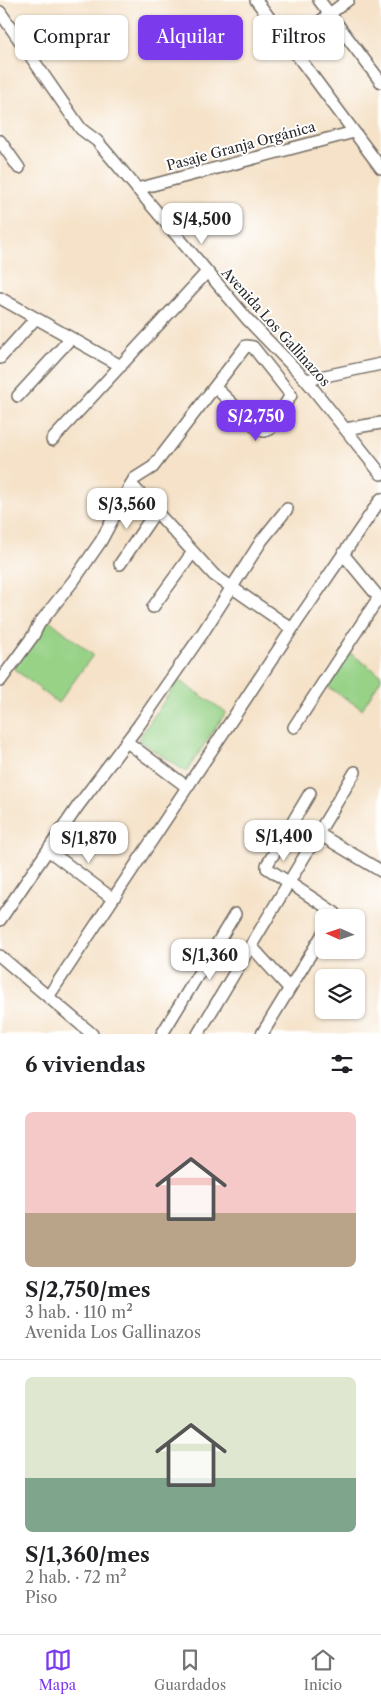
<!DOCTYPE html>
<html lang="es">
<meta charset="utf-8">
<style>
:root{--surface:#fff;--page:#f6f6f6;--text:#202124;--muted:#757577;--line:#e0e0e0;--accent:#7c3aed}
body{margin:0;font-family:"Libre Caslon Text",serif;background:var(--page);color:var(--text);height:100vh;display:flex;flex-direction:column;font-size:19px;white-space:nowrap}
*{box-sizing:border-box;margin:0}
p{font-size:16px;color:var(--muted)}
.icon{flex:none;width:28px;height:28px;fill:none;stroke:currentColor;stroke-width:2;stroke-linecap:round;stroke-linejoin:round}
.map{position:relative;height:1034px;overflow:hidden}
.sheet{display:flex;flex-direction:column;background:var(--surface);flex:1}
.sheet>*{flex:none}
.guide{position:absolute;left:15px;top:15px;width:351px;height:45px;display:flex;gap:10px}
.needle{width:32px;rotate:273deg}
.fabs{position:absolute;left:315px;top:909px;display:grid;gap:10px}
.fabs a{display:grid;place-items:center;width:50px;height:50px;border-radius:8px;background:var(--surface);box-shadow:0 1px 4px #0004;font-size:25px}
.price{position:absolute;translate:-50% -42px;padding:0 11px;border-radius:10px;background:#fff;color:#222;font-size:16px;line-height:32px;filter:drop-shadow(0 1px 2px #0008)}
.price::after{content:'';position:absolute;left:50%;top:30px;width:15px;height:11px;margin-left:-8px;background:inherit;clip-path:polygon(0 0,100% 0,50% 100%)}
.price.current{background:var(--accent);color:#fff}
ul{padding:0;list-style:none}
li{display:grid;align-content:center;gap:10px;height:265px;padding:0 25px}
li+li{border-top:1px solid var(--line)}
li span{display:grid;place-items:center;height:155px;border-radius:8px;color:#555}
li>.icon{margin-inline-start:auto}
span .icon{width:90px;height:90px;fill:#fffc;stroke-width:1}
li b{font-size:21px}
h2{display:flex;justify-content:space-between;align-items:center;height:60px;padding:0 25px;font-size:21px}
.chip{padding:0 18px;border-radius:8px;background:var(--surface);box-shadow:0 1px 4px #0004;font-size:18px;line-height:45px}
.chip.current{background:var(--accent);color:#fff}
.menu{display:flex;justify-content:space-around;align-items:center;height:70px;border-top:1px solid var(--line);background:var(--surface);font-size:14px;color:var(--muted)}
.menu a{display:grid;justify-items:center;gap:2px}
.menu .current{color:var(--accent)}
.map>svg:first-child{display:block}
.green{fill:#97d287;stroke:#617e59}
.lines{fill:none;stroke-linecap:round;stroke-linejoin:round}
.minor-casing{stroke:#726b62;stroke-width:14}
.minor{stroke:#fff;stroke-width:11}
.labels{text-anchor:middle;stroke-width:4;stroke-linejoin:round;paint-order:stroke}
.street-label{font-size:14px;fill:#2b2b2b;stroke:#fff}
</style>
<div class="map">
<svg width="381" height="1034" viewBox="0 0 381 1034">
<rect width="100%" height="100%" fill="#fff"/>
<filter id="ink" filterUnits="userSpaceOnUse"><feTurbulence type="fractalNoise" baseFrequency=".02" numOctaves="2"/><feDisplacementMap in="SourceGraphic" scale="10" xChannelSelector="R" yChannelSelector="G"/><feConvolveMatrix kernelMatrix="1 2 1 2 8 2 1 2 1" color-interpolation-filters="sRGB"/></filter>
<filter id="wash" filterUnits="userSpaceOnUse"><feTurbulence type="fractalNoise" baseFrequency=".0096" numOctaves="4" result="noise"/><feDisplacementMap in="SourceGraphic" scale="20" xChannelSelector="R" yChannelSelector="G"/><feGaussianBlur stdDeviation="1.12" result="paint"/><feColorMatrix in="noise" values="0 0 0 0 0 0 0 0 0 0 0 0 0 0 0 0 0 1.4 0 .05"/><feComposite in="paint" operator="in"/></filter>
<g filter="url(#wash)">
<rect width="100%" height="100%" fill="#f5e2c8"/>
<path class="green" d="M 49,620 L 93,655 L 58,703 L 13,668 Z
M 350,653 L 381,675 L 381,679 L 362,709 L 328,687 Z
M 178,680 L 226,712 L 186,772 L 138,740 Z"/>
</g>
<g filter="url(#ink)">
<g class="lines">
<defs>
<path id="minor" d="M 256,0 L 381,168
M 319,0 L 381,82
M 0,12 L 81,129 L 97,141 L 248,320 L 306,380 L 381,474
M 289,45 L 348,0
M 0,141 L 19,168
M 137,189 L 354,132
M 0,298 L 121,366
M 0,358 L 36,318
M 306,380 L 381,364
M 18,396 L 71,338
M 345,429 L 381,423
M 52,440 L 207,272
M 131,484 L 214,575 L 292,629
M 343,554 L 381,600
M 120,564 L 156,511
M 153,607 L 193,552
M 0,681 L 33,636 L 39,624 L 74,580 L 101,541 L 134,479 L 153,467 L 246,346 L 253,347 L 291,395 L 270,429 L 264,431 L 258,429 L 215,387
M 294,727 L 379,597
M 127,742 L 187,787
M 310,793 L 267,865 L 267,868 L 335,913 L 332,918
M 319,834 L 381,871
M 48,850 L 113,899
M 0,920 L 78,806 L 139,725 L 202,634 L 262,540 L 287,509
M 251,946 L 289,988
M 0,956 L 92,1034
M 48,997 L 292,629 L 381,499
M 162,1034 L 235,914
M 198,1034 L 355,772
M 262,1034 L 324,932"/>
</defs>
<use href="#minor" class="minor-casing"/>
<use href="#minor" class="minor"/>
</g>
</g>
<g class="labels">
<g class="street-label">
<text transform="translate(241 146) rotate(-15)" y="5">Pasaje Granja Orgánica</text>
<text transform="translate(276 327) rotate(48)" y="5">Avenida Los Gallinazos</text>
</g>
</g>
</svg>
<div class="fabs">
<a><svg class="needle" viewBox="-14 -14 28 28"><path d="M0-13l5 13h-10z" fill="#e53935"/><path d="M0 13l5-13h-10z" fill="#757577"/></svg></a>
<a><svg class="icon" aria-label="layers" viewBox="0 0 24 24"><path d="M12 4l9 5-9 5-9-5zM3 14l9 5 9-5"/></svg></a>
</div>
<b class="price" style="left:202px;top:245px">S/4,500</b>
<b class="price current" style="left:256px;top:442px">S/2,750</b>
<b class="price" style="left:127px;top:530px">S/3,560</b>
<b class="price" style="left:284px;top:862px">S/1,400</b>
<b class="price" style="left:89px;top:864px">S/1,870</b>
<b class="price" style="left:210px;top:981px">S/1,360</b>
<div class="guide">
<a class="chip">Comprar</a>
<a class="chip current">Alquilar</a>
<a class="chip">Filtros</a>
</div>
</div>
<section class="sheet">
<h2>6 viviendas<svg class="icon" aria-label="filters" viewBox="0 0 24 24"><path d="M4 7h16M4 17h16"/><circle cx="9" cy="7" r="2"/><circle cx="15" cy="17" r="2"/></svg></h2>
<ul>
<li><span style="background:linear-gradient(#f6c9c9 65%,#b9a48a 0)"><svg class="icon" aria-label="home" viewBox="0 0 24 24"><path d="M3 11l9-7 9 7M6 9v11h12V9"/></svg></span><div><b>S/2,750/mes</b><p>3 hab. · 110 m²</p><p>Avenida Los Gallinazos</p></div></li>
<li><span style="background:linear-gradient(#dfe7d0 65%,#7fa58c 0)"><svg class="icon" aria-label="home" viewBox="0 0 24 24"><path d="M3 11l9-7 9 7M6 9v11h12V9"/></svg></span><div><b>S/1,360/mes</b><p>2 hab. · 72 m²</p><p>Piso</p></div></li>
</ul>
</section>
<nav class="menu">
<a class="current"><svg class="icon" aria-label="map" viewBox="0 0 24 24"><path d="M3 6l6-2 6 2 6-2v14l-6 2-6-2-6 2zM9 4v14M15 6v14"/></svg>Mapa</a>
<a><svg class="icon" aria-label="saved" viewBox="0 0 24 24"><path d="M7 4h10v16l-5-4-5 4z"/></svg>Guardados</a>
<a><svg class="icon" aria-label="home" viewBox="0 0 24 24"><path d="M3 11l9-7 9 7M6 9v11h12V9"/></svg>Inicio</a>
</nav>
